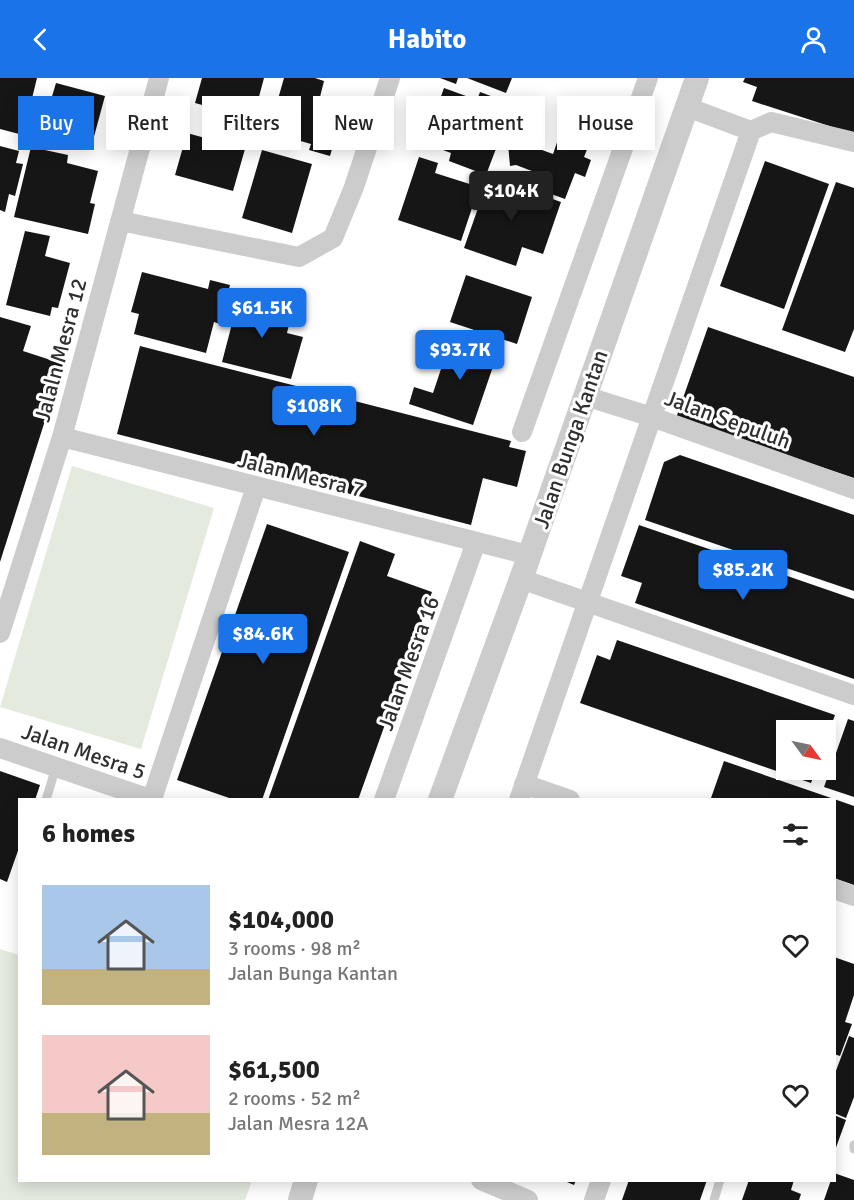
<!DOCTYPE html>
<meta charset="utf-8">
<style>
:root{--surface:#fff;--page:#f2f2f2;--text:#222;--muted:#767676;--accent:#1a73e8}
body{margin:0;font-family:Signika,sans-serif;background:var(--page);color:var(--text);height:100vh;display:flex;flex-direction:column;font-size:22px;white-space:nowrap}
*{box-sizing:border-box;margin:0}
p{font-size:20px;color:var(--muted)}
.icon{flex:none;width:33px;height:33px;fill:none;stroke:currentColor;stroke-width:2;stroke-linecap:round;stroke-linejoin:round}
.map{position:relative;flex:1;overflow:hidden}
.drawer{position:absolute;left:18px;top:720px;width:818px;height:384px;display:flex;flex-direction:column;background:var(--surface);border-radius:0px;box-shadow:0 3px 15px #0003}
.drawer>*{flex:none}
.guide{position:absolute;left:18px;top:18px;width:819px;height:54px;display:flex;gap:12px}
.needle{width:39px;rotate:123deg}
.buttons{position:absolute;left:776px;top:642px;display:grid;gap:12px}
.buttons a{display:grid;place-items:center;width:60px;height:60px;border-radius:0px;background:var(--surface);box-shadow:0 3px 15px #0003;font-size:30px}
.price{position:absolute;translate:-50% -51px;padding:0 14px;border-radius:6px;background:var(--accent);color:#fff;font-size:20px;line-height:39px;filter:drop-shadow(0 2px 3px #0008)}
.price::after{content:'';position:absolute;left:50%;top:36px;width:18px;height:14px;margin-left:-9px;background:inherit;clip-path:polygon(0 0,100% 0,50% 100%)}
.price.current{background:#222;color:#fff}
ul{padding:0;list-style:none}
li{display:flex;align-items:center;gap:18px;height:150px;padding:0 24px}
li span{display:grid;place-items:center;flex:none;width:168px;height:120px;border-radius:0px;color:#555}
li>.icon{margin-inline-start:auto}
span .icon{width:72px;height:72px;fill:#fffc;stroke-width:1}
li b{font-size:26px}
h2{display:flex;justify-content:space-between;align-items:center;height:72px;padding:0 24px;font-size:26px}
.chip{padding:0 21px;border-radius:0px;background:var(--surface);box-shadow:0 3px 15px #0003;font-size:21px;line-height:54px}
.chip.current{background:var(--accent);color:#fff}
header{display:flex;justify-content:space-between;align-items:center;height:78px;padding:0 24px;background:var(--accent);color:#fff;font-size:27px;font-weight:700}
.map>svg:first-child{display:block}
.green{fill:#e4eade}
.building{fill:#161616}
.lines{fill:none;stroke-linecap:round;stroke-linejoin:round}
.service{stroke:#ccc;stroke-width:9}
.minor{stroke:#ccc;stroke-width:20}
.tertiary{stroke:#ccc;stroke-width:24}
.labels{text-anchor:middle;stroke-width:6;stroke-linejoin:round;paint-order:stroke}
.street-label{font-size:22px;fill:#2f2f2f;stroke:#fff}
</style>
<header><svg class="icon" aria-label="back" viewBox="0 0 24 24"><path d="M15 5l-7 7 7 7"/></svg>Habito<svg class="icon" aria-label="person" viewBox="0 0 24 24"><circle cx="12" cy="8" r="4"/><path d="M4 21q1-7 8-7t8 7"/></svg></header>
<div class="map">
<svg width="854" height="1122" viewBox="0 0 854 1122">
<rect width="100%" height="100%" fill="#fff"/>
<path class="green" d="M 72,388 L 214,430 L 141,671 L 0,629 Z
M 0,871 L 19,877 L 20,1102 L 252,1103 L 245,1122 L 0,1122 Z"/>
<path class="building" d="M 0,0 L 37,0 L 23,57 L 0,51 Z
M 202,0 L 264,0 L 253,41 L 195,25 Z
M 284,0 L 315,0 L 324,3 L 320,19 L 340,25 L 335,43 L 340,44 L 330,78 L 309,72 L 311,66 L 259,51 L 266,25 L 276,28 Z
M 440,0 L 458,0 L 456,6 Z
M 467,0 L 512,0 L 506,15 Z
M 745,0 L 854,0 L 854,56 L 752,23 L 757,9 L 743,4 Z
M 56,5 L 105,18 L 92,66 L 42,52 Z
M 444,10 L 477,22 L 480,14 L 513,26 L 486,97 L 449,83 L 451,75 L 424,65 Z
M 539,43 L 542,72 L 553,76 L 561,53 L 590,64 L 584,79 L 591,82 L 585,99 L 575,95 L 565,121 L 540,112 L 545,98 L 516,87 L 510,88 L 508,66 L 517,65 L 515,46 Z
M 187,55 L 245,71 L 233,113 L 175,97 Z
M 0,68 L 19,73 L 16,85 L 23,86 L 15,118 L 9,116 L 5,134 L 0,132 Z
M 31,69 L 68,77 L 67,85 L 98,93 L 90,125 L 95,126 L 88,156 L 14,139 Z
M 262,72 L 312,86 L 292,155 L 242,140 Z
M 419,79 L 438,85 L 435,95 L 479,109 L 461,163 L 398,142 Z
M 765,83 L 829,106 L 784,231 L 720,208 Z
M 489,99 L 561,124 L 543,176 L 522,169 L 516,188 L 464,170 Z
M 836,104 L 854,110 L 854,251 L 845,274 L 782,252 Z
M 25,153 L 50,158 L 45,178 L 70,185 L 58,230 L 52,229 L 50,238 L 6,227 Z
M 142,194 L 208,211 L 210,202 L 230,207 L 220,246 L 214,244 L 206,275 L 134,256 L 139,236 L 131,234 Z
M 466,197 L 532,219 L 517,266 L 450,244 Z
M 239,219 L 292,233 L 287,255 L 303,259 L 291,301 L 222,284 Z
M 0,239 L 31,248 L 23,273 L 63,286 L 0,484 Z
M 708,249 L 854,299 L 854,400 L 676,340 Z
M 453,255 L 499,271 L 473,347 L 409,326 L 414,309 L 433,315 Z
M 140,268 L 511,363 L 509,369 L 526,373 L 517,409 L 483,400 L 471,447 L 117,356 Z
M 680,377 L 854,437 L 854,513 L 645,442 L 664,384 Z
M 267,446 L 349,474 L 262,722 L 235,722 L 177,702 Z
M 639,447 L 854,521 L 854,601 L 635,525 L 642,505 L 621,498 Z
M 360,463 L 395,476 L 387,498 L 432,514 L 424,537 L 358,722 L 268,722 Z
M 617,562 L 835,637 L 825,664 L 825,652 L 786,652 L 786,692 L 816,692 L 811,705 L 580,625 L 597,577 L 610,582 Z
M 848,641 L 854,643 L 854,719 L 824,709 Z
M 724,683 L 834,721 L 834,722 L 711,720 Z
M 0,693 L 40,707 L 35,722 L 20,722 L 20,767 L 7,804 L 0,801 Z
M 834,721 L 854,728 L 854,807 L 834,800 Z
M 834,879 L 854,886 L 854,917 L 845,944 L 852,946 L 840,978 L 834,976 Z
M 849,958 L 854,960 L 854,1019 L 846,1040 L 834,1035 L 834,998 Z
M 834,1037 L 846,1042 L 834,1075 Z
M 834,1095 L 854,1102 L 854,1122 L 824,1122 L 831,1102 L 834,1102 Z
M 562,1102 L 576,1102 L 574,1107 Z
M 629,1102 L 707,1102 L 700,1122 L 622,1122 Z
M 749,1102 L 794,1102 L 791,1112 L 801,1116 L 799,1122 L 742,1122 Z"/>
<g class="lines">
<path class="service" d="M 46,722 L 56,689
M 854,1067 L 854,1071
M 714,1122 L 720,1102"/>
<path class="minor" d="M 687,29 L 751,53 L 771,44 L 854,64
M 120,143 L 299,179 L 333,160 L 354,109 L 390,0
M 585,318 L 652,339 L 854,411
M 522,354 L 648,0
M 62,359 L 529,477
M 521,501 L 854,617
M 0,555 L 62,359 L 159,0
M 0,670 L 153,722
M 524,706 L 570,722
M 152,721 L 256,409
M 384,722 L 476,464
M 519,722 L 751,53
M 834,811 L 854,818
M 481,1102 L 528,1122
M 594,1122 L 601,1102"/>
<path class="tertiary" d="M 440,722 L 521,501 L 697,0
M 300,1122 L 306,1102"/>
</g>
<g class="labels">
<g class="street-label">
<text transform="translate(60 272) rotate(-75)" y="8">Jalaln Mesra 12</text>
<text transform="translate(728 341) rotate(20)" y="8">Jalan Sepuluh</text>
<text transform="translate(570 361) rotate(-71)" y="8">Jalan Bunga Kantan</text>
<text transform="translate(301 396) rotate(14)" y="8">Jalan Mesra 7</text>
<text transform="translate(408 585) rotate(-70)" y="8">Jalan Mesra 16</text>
<text transform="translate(84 673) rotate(19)" y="8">Jalan Mesra 5</text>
</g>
</g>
</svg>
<div class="buttons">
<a><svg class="needle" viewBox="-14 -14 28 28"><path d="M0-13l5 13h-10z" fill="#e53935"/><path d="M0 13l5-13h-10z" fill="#767676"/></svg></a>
</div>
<b class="price current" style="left:511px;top:144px">$104K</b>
<b class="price" style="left:262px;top:261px">$61.5K</b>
<b class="price" style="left:460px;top:303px">$93.7K</b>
<b class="price" style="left:314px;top:359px">$108K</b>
<b class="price" style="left:743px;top:523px">$85.2K</b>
<b class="price" style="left:263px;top:587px">$84.6K</b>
<div class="guide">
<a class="chip current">Buy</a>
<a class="chip">Rent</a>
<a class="chip">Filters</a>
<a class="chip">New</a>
<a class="chip">Apartment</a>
<a class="chip">House</a>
</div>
<section class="drawer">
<h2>6 homes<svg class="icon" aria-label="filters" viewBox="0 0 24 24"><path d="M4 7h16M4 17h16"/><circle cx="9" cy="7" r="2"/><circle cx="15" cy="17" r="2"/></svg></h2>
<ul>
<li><span style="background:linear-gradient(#a9c7e8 70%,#c2b280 0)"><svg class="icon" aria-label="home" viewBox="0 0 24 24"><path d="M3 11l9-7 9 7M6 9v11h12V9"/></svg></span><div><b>$104,000</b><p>3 rooms · 98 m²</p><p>Jalan Bunga Kantan</p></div><svg class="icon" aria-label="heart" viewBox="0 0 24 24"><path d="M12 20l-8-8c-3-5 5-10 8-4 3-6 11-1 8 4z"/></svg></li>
<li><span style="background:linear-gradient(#f6c9c9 65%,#c2b280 0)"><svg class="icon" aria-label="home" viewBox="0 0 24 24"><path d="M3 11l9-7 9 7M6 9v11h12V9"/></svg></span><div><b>$61,500</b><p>2 rooms · 52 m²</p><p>Jalan Mesra 12A</p></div><svg class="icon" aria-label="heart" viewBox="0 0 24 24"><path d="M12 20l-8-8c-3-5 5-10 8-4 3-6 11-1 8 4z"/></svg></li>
</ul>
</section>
</div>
